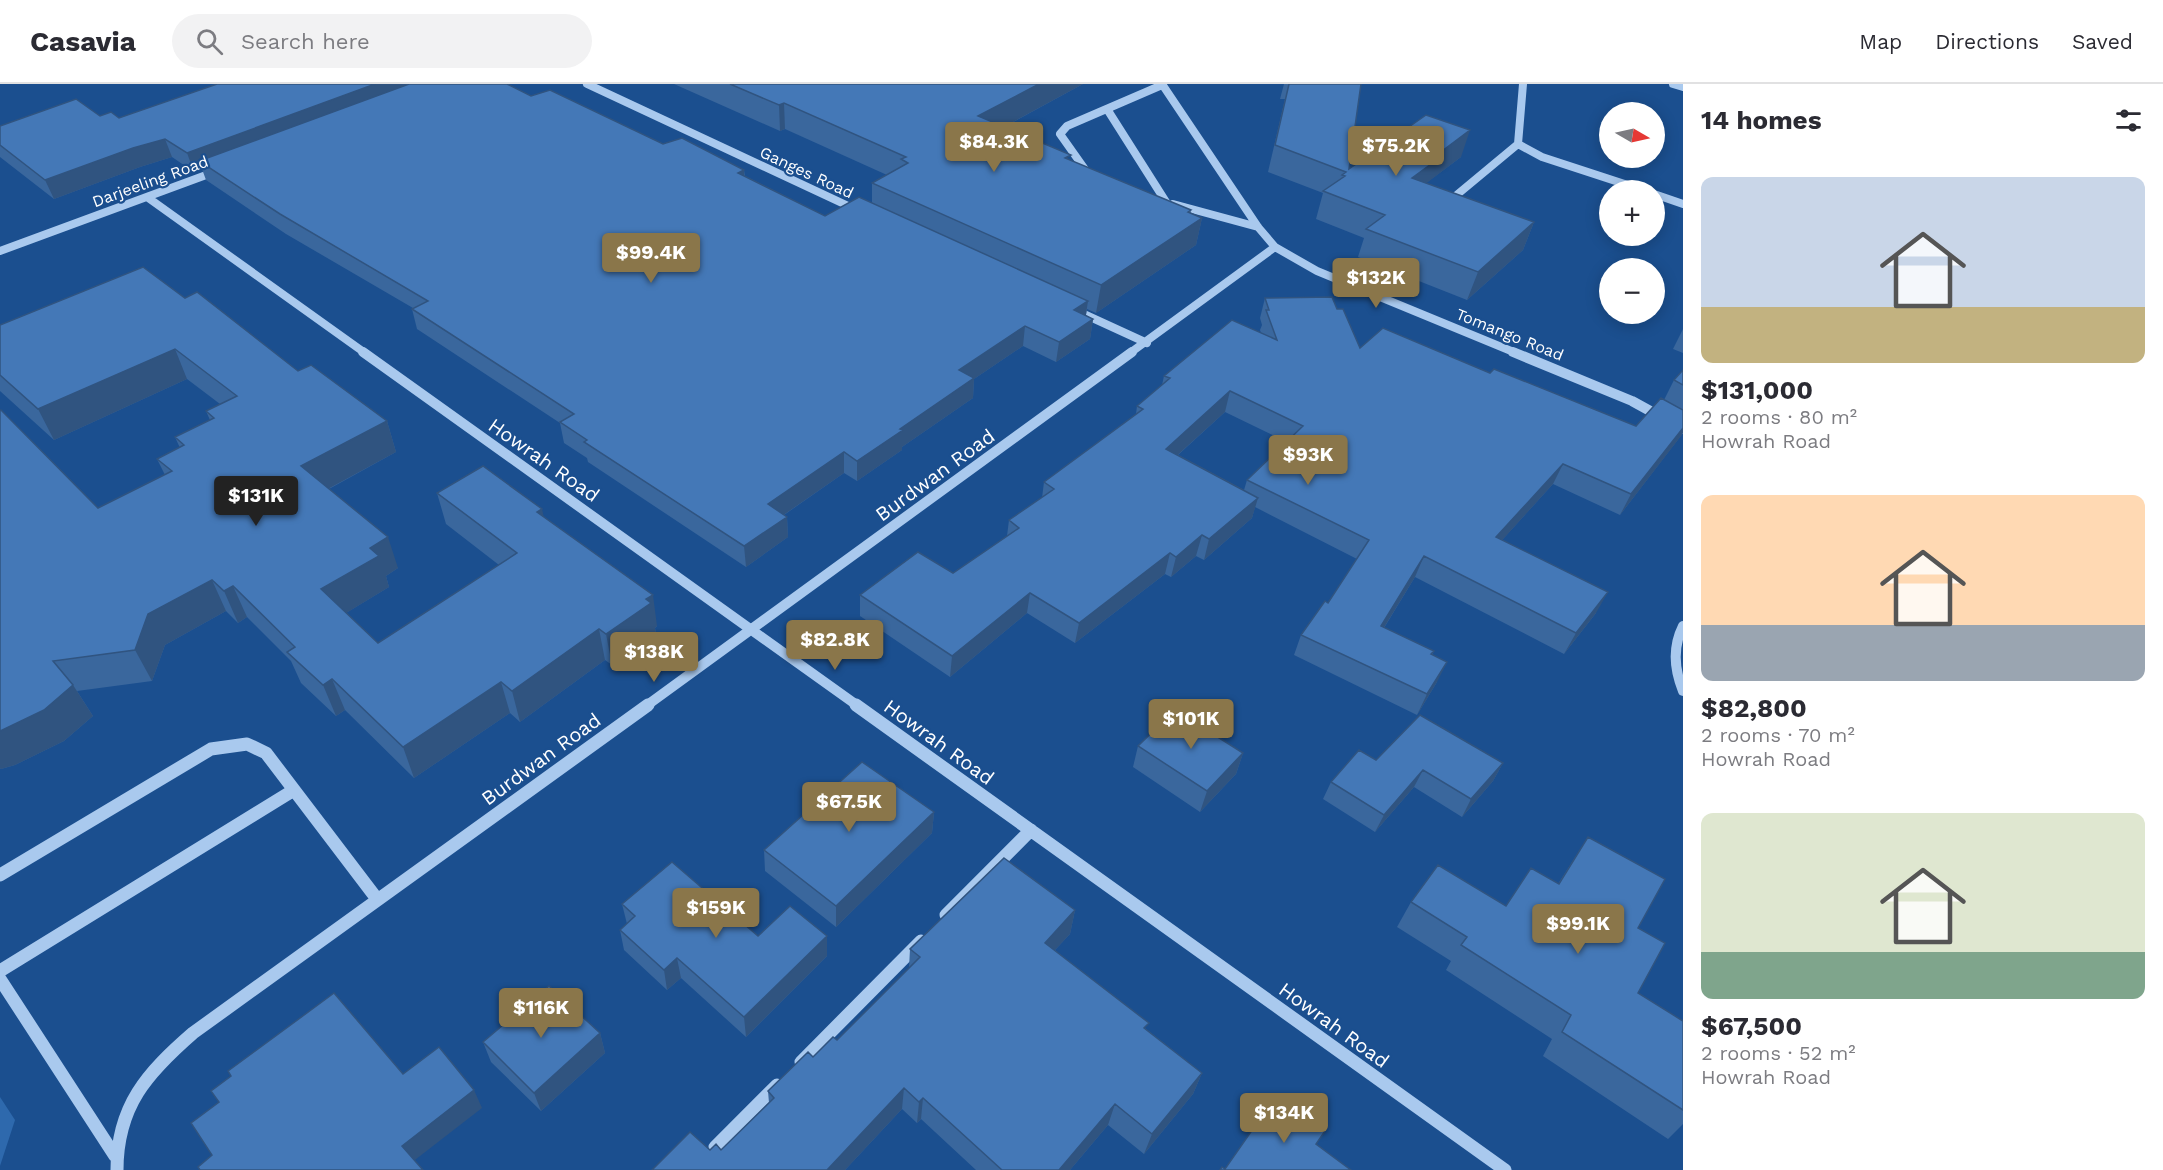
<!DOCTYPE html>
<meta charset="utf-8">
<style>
:root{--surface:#fff;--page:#f2f2f3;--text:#2b2b33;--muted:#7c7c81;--line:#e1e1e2;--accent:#8a764a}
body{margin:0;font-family:"Work Sans",sans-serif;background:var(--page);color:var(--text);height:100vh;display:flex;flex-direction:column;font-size:22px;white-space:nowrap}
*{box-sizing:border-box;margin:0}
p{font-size:20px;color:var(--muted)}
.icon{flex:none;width:33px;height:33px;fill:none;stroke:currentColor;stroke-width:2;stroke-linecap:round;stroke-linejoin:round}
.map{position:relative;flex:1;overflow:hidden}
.side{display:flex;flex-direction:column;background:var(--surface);width:480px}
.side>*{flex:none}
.needle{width:39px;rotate:99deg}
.tools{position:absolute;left:1599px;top:18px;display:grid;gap:12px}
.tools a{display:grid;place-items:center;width:66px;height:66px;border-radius:50%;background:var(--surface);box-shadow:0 3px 15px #0003;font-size:30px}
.price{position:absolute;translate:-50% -51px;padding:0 14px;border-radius:6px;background:var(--accent);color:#fff;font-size:20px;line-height:39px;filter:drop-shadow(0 2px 3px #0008)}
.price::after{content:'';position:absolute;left:50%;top:36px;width:18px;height:14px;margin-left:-9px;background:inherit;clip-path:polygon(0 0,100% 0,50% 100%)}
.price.current{background:#222;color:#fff}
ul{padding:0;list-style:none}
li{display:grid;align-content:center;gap:12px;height:318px;padding:0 18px}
li span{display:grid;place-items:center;height:186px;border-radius:12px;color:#555}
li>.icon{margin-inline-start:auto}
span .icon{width:108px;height:108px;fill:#fffc;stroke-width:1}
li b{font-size:26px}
h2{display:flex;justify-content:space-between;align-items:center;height:72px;padding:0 18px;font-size:26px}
header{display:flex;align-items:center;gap:36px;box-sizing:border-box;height:84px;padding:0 30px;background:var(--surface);border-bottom:2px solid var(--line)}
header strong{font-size:28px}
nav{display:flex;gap:33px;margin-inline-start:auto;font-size:21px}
.search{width:420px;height:54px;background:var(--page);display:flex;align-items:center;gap:15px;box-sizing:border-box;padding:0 21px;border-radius:33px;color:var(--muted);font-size:22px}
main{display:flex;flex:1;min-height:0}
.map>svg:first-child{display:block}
.green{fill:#2e69ad}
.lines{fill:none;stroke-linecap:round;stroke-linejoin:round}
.minor-far2{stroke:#a9c9ee;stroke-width:8}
.minor-far1{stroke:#a9c9ee;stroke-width:10}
.minor{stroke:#a9c9ee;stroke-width:13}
.wall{fill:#3a679d;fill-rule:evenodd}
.shaded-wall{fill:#305480}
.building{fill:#4478b7;stroke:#305480;stroke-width:1.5}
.labels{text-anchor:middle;stroke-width:4.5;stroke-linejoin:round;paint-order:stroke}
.far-street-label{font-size:16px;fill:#fff;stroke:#1b4f8f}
.street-label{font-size:20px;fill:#fff;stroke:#1b4f8f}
</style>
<header>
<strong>Casavia</strong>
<div class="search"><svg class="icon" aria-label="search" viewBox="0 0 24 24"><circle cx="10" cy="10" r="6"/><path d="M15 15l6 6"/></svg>Search here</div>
<nav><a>Map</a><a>Directions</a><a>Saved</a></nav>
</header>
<main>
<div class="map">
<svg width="1683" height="1086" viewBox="0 0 1683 1086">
<rect width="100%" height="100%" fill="#1b4f8f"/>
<path class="green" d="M 0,1013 L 15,1036 L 0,1082 Z"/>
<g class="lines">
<path class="minor-far2" d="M 587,0 L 859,127
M 1162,0 L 1258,143 L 1275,163 L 1317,187 L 1516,269
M 1523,0 L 1518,60 L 1542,73 L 1643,106
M 1673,0 L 1683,3
M 1107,25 L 1166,118
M 1089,91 L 1060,50 L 1067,42 L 1162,1
M 1654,110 L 1683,120
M 147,113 L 365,269
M 1447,119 L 1518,60
M 1173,120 L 1258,143
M 0,167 L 217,87
M 1075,226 L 1147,259
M 1130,269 L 1275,163"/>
<path class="minor-far1" d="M 363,268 L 858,622
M 1513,268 L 1632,317 L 1683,345
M 1683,542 C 1672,564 1674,585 1683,607
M 646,622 L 1132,268"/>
<path class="minor" d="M 856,621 L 1505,1086
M 0,791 L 211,665 L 247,660 L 266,669 L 377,815
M 946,831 L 1031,746
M 0,887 L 294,706
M 0,895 L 115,1072
M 801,978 L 921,857
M 715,1063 L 777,1001
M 117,1086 C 117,1022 147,989 193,949 L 648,621"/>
</g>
<path class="wall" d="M 674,0 L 1083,0 L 1004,43 L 1070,76 L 1202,134 L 1196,161 L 1096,229 L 1087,225 L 1086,231 L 1093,235 L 1090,255 L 1056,278 L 1023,262 L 974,295 L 973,314 L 902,363 L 902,366 L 857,397 L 844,389 L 784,431 L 787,433 L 788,453 L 746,483 L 588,378 L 587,374 L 564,359 L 560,339 L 417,245 L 412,225 L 413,224 L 286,150 L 206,96 L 202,85 L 194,88 L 172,73 L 140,83 L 54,115 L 0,73 L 0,42 L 100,32 L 119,34 L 531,12 L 663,60 L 744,86 L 745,92 L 825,132 L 872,119 L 872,99 L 887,91 L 785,45 L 780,47 Z
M 1284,0 L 1361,0 L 1349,85 L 1461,73 L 1426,99 L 1534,138 L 1523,166 L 1467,216 L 1358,173 L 1364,154 L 1316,135 L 1323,109 L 1268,88 L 1285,15 L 1280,15 Z
M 185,214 L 298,287 L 387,337 L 396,368 L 329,405 L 398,484 L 386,492 L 389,503 L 346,529 L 378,559 L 499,481 L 446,440 L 437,409 L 544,433 L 657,542 L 655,544 L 656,550 L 612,581 L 605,576 L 520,638 L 510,629 L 414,694 L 345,626 L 336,632 L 301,599 L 291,577 L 247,533 L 238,539 L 226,527 L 165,561 L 152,597 L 77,607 L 93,632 L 64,657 L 15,681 L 1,685 L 0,684 L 0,327 L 98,424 L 165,391 L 157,375 L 180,364 L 175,353 L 210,336 L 206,327 L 220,320 L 187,295 L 54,356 L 0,307 L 0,241 Z
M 1265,214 L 1337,225 L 1360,264 L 1490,289 L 1636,342 L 1664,316 L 1674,296 L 1683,286 L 1683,349 L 1620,431 L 1553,400 L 1502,456 L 1596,529 L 1564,570 L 1415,493 L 1384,544 L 1434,567 L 1432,571 L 1437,598 L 1417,631 L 1294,571 L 1301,551 L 1328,519 L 1357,475 L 1255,423 L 1252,434 L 1204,476 L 1196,472 L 1171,493 L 1165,490 L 1075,559 L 1027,529 L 950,593 L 860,532 L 860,511 L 953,489 L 1007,452 L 1009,436 L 1042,414 L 1044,398 L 1136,330 L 1137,322 L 1162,301 L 1164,292 L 1261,249 L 1260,246 L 1262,241 L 1260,234 ZM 1225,328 L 1287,358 L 1247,396 L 1244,406 L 1178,371 Z
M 1683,245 L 1683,269 L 1673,265 Z
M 1138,662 L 1243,669 L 1236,690 L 1200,728 L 1133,683 Z
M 1376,676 L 1503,679 L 1493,697 L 1462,733 L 1414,703 L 1375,748 L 1323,715 L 1331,698 Z
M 934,728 L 932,749 L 836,843 L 765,787 L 764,766 Z
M 1588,753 L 1638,844 L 1638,909 L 1683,937 L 1683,1040 L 1668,1055 L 1543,972 L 1552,955 L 1446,886 L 1451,877 L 1397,843 L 1411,818 L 1506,822 L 1558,800 Z
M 622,820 L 758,852 L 827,852 L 827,872 L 746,953 L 681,894 L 667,906 L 624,866 L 620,846 L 627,840 Z
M 1075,826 L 1070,850 L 1055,866 L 1146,945 L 1202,989 L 1193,1010 L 1144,1070 L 1108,1041 L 1070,1086 L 976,1086 L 921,1035 L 917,1039 L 902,1025 L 845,1086 L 652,1086 L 710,1066 L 721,1066 L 769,1019 L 768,1007 L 813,973 L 837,956 L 909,884 L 910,865 Z
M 600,949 L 605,969 L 541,1027 L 491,978 L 483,958 Z"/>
<path class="shaded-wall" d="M 375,0 L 427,0 L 199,77 L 202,85 L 194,88 L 187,69 Z
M 1039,0 L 1083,0 L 976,58 L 978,32 Z
M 784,19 L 785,45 L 780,47 L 779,21 Z
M 1470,46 L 1461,73 L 1424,101 L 1412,94 L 1426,79 Z
M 165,55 L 172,73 L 140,83 L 54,115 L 45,96 L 133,64 Z
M 744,86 L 745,105 L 738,89 Z
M 1191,126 L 1187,143 L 1202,134 L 1196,161 L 1096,229 L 1101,201 Z
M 1534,138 L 1523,166 L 1467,216 L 1478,188 Z
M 1088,217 L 1085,237 L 1074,226 Z
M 1093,235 L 1090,255 L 1056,278 L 1059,258 Z
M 1025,242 L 1023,262 L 974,295 L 973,314 L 902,363 L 902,366 L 857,397 L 857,377 L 900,345 L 959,286 Z
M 175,265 L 187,295 L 54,356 L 38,325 Z
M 1230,307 L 1225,328 L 1162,385 L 1166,365 Z
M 387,337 L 396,368 L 313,413 L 301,382 Z
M 1683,344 L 1683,349 L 1681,352 L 1620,431 L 1631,410 Z
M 844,368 L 844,389 L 769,441 L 768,420 Z
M 1563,380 L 1553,400 L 1486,474 L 1496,453 Z
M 1258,414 L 1252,434 L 1204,476 L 1209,455 Z
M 542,425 L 549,456 L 537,428 Z
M 787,433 L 788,453 L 746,483 L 744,462 Z
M 1202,451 L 1196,472 L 1171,493 L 1176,473 Z
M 388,453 L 398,484 L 386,492 L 389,503 L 333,537 L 321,505 L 370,464 Z
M 1170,469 L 1165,490 L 1075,559 L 1079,539 Z
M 1424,472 L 1415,493 L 1372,563 L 1381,542 Z
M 212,496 L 226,527 L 165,561 L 152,597 L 135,566 L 148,530 Z
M 233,502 L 247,533 L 238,539 L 224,507 Z
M 1608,508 L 1596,529 L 1564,570 L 1576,549 Z
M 1030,509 L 1027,529 L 950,593 L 952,572 Z
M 653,511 L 657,542 L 655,544 L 656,550 L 612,581 L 606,550 L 646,515 Z
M 599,545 L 605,576 L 520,638 L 512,607 Z
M 1447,578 L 1437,598 L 1417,631 L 1427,610 Z
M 332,595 L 345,626 L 336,632 L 323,601 Z
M 501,598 L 510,629 L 414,694 L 403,663 Z
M 73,601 L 93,632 L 64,657 L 15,681 L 1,685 L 0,684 L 0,647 Z
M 1243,669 L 1236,690 L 1200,728 L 1207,707 Z
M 1503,679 L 1493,697 L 1462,733 L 1471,715 Z
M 1423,686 L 1414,703 L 1375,748 L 1384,731 Z
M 934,728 L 932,749 L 836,843 L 836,822 Z
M 1075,826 L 1070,850 L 1040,882 L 1045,859 Z
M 827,852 L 827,872 L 746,953 L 744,933 Z
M 677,874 L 681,894 L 667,906 L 664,886 Z
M 600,949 L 605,969 L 541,1027 L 534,1009 Z
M 1202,989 L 1193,1010 L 1144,1070 L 1152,1050 Z
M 904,1004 L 902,1025 L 845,1086 L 827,1086 Z
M 474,1006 L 482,1024 L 411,1079 L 402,1062 Z
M 923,1014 L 921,1035 L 917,1039 L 919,1018 Z
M 1115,1020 L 1108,1041 L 1070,1086 L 1059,1086 Z"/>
<path class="building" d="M 217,0 L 375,0 L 187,69 L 165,55 L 133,64 L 45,96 L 0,61 L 0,42 L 76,15 L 100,32 L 111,28 L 119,34 Z
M 409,0 L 507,0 L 531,12 L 550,6 L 663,60 L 682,54 L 744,86 L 738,89 L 825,132 L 859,113 L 1088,217 L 1074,226 L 1093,235 L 1059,258 L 1025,242 L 959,286 L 974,294 L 900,345 L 903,346 L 857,377 L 844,368 L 768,420 L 787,433 L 744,462 L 584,358 L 587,356 L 560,338 L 574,330 L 412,225 L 428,217 L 280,130 L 199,77 Z
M 730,0 L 1039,0 L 978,32 L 1071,71 L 1065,74 L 1191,126 L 1188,128 L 1202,134 L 1101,201 L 872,99 L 908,79 L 901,75 L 906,73 L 784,19 L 779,21 Z
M 1289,0 L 1361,0 L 1349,85 L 1426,31 L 1470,46 L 1426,79 L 1431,80 L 1412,94 L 1534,138 L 1478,188 L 1366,145 L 1385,131 L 1323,107 L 1345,92 L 1342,91 L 1346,88 L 1275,61 Z
M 143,183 L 185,214 L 197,208 L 298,287 L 311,281 L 387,337 L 301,382 L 388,453 L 370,464 L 379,472 L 321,505 L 378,559 L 517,469 L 437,409 L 483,382 L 542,425 L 537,428 L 653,511 L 646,515 L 651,519 L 606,550 L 599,545 L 512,607 L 501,598 L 403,663 L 332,595 L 323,601 L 287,568 L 295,563 L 233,502 L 224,507 L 212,496 L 148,530 L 135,566 L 53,577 L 73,601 L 44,626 L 0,647 L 0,327 L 1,326 L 98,424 L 172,387 L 157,375 L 184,361 L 175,353 L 214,334 L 206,327 L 237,312 L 175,265 L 38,325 L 0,291 L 0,241 Z
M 1332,213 L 1337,225 L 1343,225 L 1360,264 L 1383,244 L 1490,289 L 1494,285 L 1636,342 L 1661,314 L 1683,326 L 1683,344 L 1631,410 L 1563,380 L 1496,453 L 1608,508 L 1576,549 L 1424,472 L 1381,542 L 1434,567 L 1431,570 L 1447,578 L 1427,610 L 1301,551 L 1325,517 L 1328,519 L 1369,456 L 1247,396 L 1303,342 L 1230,307 L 1166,365 L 1258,414 L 1209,455 L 1202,451 L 1176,473 L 1170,469 L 1079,539 L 1030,509 L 952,572 L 860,511 L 918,468 L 953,489 L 1019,444 L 1009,436 L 1054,405 L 1044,398 L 1143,325 L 1137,322 L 1170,294 L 1164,292 L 1232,236 L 1277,256 L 1266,226 L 1269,226 L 1265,214 Z
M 1683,286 L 1683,301 L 1674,296 Z
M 1175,626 L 1243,669 L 1207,707 L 1138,662 Z
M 1420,631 L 1503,679 L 1471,715 L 1423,686 L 1384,731 L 1331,698 L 1359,666 L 1376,676 Z
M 862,678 L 934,728 L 836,822 L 764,766 Z
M 1588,753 L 1665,795 L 1638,844 L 1665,859 L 1638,909 L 1683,937 L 1683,1026 L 1562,948 L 1571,931 L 1461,861 L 1467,853 L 1411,818 L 1438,781 L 1506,822 L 1531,784 L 1559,800 Z
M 1004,774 L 1075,826 L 1045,859 L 1149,939 L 1144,944 L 1202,989 L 1152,1050 L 1115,1020 L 1059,1086 L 1002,1086 L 923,1014 L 919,1018 L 904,1004 L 827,1086 L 652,1086 L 690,1048 L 710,1066 L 716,1060 L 721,1066 L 774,1014 L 768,1007 L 808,968 L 813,973 L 833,953 L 837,956 L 920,873 L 910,865 Z
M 672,778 L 758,852 L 790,822 L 827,852 L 744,933 L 677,874 L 664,886 L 620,846 L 635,832 L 622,820 Z
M 549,902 L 600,949 L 534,1009 L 483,958 Z
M 334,909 L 403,990 L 439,963 L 474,1006 L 402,1062 L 423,1086 L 200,1086 L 198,1083 L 212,1071 L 191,1039 L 219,1018 L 211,1007 L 231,992 L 228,987 Z
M 1276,1012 L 1325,1047 L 1316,1060 L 1351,1086 L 1220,1086 L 1222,1083 L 1225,1085 Z"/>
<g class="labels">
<g class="far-street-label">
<text transform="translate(807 88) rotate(25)" y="6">Ganges Road</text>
<text transform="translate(150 97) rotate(-20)" y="6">Darjeeling Road</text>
<text transform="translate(1510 250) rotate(22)" y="6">Tomango Road</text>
</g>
<g class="street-label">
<text transform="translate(544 376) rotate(35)" y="7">Howrah Road</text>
<text transform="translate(935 391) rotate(-36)" y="7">Burdwan Road</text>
<text transform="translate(939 658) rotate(36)" y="7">Howrah Road</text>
<text transform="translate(541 675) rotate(-36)" y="7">Burdwan Road</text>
<text transform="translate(1334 941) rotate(36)" y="7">Howrah Road</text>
</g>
</g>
</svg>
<div class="tools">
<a><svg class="needle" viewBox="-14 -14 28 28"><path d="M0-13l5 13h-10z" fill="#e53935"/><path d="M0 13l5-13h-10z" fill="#7c7c81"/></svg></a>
<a>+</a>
<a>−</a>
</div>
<b class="price" style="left:994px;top:89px">$84.3K</b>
<b class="price" style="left:1396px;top:93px">$75.2K</b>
<b class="price" style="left:651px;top:200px">$99.4K</b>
<b class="price" style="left:1376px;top:225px">$132K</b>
<b class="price" style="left:1308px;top:402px">$93K</b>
<b class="price current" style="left:256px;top:443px">$131K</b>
<b class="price" style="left:835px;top:587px">$82.8K</b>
<b class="price" style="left:654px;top:599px">$138K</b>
<b class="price" style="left:1191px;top:666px">$101K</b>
<b class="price" style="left:849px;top:749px">$67.5K</b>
<b class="price" style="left:716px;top:855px">$159K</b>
<b class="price" style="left:1578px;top:871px">$99.1K</b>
<b class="price" style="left:541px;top:955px">$116K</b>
<b class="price" style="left:1284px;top:1060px">$134K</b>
</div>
<section class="side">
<h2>14 homes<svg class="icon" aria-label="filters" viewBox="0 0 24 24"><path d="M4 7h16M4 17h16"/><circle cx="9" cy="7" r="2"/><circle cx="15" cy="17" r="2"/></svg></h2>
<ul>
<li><span style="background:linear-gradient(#c9d6e8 70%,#c2b280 0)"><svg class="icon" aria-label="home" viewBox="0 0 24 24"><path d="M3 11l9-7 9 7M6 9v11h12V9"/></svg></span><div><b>$131,000</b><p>2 rooms · 80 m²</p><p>Howrah Road</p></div></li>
<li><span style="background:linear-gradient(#ffd9b3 70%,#9aa5b1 0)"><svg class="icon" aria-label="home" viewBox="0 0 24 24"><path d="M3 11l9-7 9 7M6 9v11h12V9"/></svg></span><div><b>$82,800</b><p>2 rooms · 70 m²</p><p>Howrah Road</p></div></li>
<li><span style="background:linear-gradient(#dfe7d0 75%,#7fa58c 0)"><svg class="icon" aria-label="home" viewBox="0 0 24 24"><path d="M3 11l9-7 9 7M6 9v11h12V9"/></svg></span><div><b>$67,500</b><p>2 rooms · 52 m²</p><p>Howrah Road</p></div></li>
</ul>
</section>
</main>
